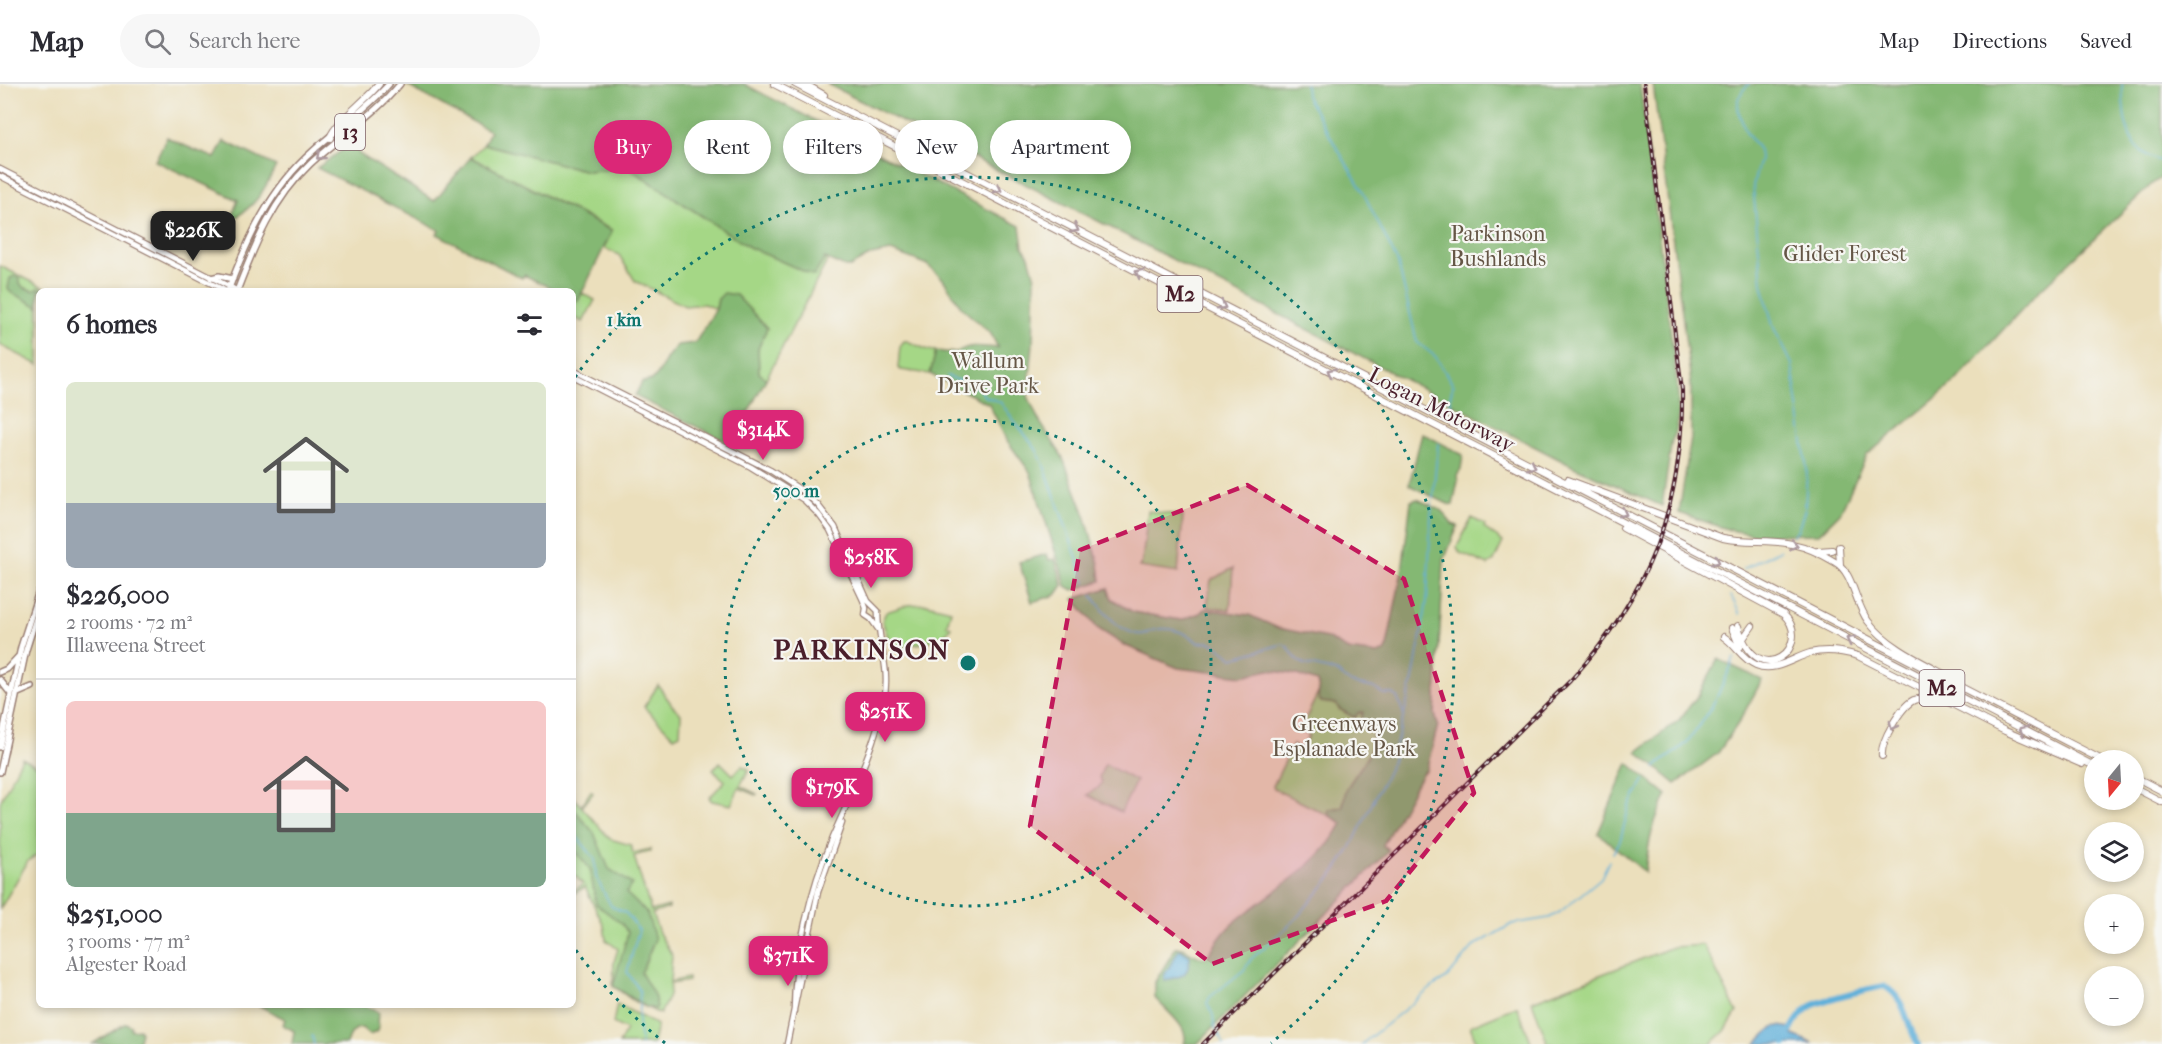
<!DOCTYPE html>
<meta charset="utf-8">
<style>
:root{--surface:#fff;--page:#f7f7f7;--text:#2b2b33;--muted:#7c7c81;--line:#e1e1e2;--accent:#db2777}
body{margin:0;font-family:"IM FELL French Canon",serif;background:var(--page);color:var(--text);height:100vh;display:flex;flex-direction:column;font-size:22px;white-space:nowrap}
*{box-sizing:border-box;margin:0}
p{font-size:20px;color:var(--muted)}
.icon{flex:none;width:33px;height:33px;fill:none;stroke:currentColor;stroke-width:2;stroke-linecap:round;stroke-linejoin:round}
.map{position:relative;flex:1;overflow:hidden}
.side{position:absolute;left:36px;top:204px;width:540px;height:720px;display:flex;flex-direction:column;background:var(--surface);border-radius:9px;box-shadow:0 3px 9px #0003}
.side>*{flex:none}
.banner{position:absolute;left:594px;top:36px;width:570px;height:54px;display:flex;gap:12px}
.needle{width:39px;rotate:198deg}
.tools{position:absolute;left:2084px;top:666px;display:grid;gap:12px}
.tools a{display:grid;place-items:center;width:60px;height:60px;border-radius:50%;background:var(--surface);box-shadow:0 3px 9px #0003;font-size:30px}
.price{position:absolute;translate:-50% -51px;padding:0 14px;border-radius:12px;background:var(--accent);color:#fff;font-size:20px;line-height:39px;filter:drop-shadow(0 2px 3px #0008)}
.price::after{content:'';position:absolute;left:50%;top:36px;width:18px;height:14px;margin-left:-9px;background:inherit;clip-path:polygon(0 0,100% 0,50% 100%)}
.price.current{background:#222;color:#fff}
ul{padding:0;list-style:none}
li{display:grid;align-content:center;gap:12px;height:318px;padding:0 30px}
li+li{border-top:2px solid var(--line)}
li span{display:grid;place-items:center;height:186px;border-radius:9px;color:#555}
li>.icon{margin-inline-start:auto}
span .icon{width:108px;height:108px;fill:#fffc;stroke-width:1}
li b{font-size:26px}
h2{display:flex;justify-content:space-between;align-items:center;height:72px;padding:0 30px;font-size:26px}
.chip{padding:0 21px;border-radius:27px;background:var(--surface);box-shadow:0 3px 9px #0003;font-size:21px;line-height:54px}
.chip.current{background:var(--accent);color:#fff}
header{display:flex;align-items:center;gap:36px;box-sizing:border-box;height:84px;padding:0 30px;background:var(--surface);border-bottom:2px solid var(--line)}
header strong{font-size:28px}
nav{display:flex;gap:33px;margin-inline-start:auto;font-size:21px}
.search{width:420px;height:54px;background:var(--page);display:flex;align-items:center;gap:15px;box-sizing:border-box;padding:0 21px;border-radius:33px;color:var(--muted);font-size:22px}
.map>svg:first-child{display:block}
.green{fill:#a5d786;stroke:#787b58;stroke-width:1.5}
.forest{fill:#84b873;stroke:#676c4f;stroke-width:1.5}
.water{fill:#60b0da;stroke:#556882;stroke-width:1.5}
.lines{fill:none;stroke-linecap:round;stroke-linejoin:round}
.stream{stroke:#60b0da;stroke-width:1.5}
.river{stroke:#60b0da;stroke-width:6}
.secondary-casing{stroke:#9a7f74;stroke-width:7}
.trunk-casing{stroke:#9a7f74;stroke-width:8}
.motorway-casing{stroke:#9a7f74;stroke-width:8}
.secondary{stroke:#fff;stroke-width:4.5}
.trunk{stroke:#fff;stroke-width:5}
.motorway{stroke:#fff;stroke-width:6}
.rail-casing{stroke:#4a1f2b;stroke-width:4}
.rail{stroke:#f6f6f2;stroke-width:1.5;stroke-dasharray:4.5;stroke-linecap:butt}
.oneway{stroke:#ae9aa0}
.marked{fill:#c2185b;fill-opacity:0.2;stroke:#c2185b;stroke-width:4.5;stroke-dasharray:12 8;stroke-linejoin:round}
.ring{fill:none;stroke:#0f766e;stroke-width:3;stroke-dasharray:3 6}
.labels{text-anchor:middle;stroke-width:4.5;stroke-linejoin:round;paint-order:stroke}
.shield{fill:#f6f6f2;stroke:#7e6067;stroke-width:1.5}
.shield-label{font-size:21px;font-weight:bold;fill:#4a1f2b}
.park-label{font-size:22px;fill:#655646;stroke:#f6f6f2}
.street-label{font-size:22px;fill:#4a1f2b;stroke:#f6f6f2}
.district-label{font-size:28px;font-weight:bold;letter-spacing:1.5px;fill:#4a1f2b;stroke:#f6f6f2}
.centre{fill:#0f766e;stroke:#f6f6f2;stroke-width:3}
.ring-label{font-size:18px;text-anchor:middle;font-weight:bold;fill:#0f766e;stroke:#f6f6f2;stroke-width:4.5;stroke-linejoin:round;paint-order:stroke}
</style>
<header>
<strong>Map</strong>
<div class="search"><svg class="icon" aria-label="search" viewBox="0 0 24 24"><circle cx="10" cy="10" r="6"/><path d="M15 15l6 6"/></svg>Search here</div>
<nav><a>Map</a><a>Directions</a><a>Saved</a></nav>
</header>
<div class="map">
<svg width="2162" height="960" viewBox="0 0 2162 960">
<rect width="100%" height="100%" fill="#f6f6f2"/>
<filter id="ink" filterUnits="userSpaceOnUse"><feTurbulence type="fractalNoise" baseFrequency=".0167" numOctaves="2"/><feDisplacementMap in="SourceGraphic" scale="12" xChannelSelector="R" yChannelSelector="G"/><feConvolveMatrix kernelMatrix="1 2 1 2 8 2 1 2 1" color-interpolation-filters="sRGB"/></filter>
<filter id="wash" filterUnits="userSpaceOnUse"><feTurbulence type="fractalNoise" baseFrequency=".008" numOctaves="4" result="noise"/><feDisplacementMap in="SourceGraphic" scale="24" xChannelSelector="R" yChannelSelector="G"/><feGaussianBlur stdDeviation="1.35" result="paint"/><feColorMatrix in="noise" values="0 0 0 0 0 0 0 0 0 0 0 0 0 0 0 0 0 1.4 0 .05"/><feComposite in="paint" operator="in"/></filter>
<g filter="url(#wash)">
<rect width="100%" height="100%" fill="#ebdfbc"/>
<path class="green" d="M 484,60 L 587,87 L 629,84 L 749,163 L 828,175 L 766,295 L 759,289 L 758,265 L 767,244 L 718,215 L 716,225 L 704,220 L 685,222 L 635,197 L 619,171 L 604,164 L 612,146 L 471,73 Z
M 0,182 L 51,207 L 39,207 L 39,281 L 0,261 Z
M 582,209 L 595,216 L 583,238 L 573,233 L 573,215 L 578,217 Z
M 904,257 L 907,257 L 928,266 L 936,267 L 930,290 L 901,286 L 898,284 L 900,262 Z
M 1148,427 L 1183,432 L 1178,489 L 1139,483 L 1142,478 Z
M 1472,434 L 1485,441 L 1484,444 L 1503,458 L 1494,477 L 1488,481 L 1460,469 L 1457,463 Z
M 1233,484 L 1230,526 L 1207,523 L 1211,496 Z
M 927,520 L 951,526 L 947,541 L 951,543 C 943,559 909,561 892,564 L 882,537 L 886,528 L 908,521 Z
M 1323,599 L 1382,633 L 1382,654 L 1342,738 L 1274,705 L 1273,702 L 1293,661 L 1302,665 L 1309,651 L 1300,646 Z
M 658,601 L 672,621 L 681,630 L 680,650 L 674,653 L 644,623 Z
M 22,674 L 39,683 L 39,769 L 28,777 L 0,825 L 0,718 Z
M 720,678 L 733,691 L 742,682 L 749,685 L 740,702 L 757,710 L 756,711 L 739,704 L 731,721 L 712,717 L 709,714 L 725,697 L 713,686 Z
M 1105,680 L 1136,697 L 1121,728 L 1087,711 L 1099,703 L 1102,698 L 1099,693 Z
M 591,707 L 593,709 L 582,723 L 610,755 L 631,761 L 633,769 L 651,765 L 651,767 L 634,772 L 651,827 L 669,822 L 669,824 L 652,830 L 659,849 L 672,871 L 670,898 L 688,894 L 688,897 L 670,900 L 669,912 L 660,930 L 635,918 L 613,902 L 614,878 L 618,865 L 606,856 L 604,842 L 585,803 L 573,810 L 573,808 L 583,800 L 573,790 L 573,713 L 581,722 Z
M 1703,861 L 1737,928 L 1725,947 L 1711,960 L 1548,960 L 1532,917 L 1673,863 Z
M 617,920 L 657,941 L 653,960 L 619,960 L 626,946 L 613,939 Z
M 1517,922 L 1532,960 L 1477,960 L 1470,942 Z"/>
<path class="forest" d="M 407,0 L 744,0 L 1020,142 L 1023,163 L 1029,172 L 1035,194 L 1033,260 L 1028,312 L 1038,335 L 1062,372 L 1085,431 L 1099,480 L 1101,497 L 1073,506 L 1066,502 L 1030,388 L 1008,358 L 989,320 L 930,290 L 936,267 L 956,269 C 969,259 982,263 998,264 L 991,250 L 962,224 L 943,195 L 926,180 L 891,167 L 871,171 L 850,183 L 845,183 L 825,174 L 814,192 L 749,163 L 629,84 L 587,87 L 484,60 L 490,47 L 406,1 Z
M 827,0 L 1640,0 L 1677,299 C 1678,314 1681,344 1672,356 L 1662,422 L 1574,383 L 1098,137 Z
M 1653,0 L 2162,0 L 2162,93 L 2152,100 L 2038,208 L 1954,299 L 1867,371 L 1840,429 L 1819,450 L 1757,451 L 1730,446 L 1679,429 L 1691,353 L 1691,300 Z
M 167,53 C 183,62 198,67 215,74 L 224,57 L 276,82 C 263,109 256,122 230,137 L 238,116 L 155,77 Z
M 353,61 L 356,62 L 359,70 L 434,117 L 471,73 L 612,147 L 578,217 L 573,215 L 573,207 L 558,207 L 524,191 L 522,194 L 437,150 L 439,146 L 317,84 L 348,62 Z
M 15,192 L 20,194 L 20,199 L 23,203 L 34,207 L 38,204 L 51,207 L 39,207 L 39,223 L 10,208 L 8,204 L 10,194 Z
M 724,209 L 736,211 L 767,244 L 758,265 L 759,289 L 766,295 L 731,360 L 635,312 L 642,298 C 657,298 659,288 665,277 C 668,271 673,266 677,261 L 695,259 L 716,225 L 718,215 Z
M 1422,349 L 1463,371 L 1461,385 L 1457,392 L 1458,397 L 1453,421 L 1448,420 L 1409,401 Z
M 1417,415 L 1441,426 L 1452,440 L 1458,442 L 1444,476 L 1435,630 L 1438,641 L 1426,687 L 1423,688 L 1383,761 L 1389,767 L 1197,960 L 1184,960 C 1191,944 1165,926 1155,914 L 1155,898 L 1176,863 C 1187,863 1194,874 1206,874 C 1214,863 1221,850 1231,841 C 1267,810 1321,782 1342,739 L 1330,732 L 1328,727 L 1330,725 L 1342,723 C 1345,717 1344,710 1347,704 C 1358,684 1379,667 1371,642 L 1360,637 L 1363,628 L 1358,629 L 1355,634 L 1339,625 L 1336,620 L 1321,618 L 1318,613 L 1319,606 L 1317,598 L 1297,591 L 1269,586 L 1242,592 L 1178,584 L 1124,561 L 1097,544 L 1074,515 L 1108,504 L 1112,515 L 1133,528 L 1181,536 L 1200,529 L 1204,525 L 1249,531 L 1278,544 L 1327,554 L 1348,566 L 1377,570 L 1386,567 L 1402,487 L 1411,417 Z
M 1047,470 L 1049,476 L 1055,475 L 1063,501 L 1056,511 L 1032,518 L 1019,478 Z
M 1718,575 L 1762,596 L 1739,638 L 1718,669 L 1676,700 L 1637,668 L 1679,636 L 1699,610 Z
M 1628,679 L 1667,711 C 1652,740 1649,755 1645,788 L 1598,749 Z
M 573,724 L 594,749 L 609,785 L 632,800 L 626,809 L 647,829 L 655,855 L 641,889 L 654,911 L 657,923 L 655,925 L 646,923 L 613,902 L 628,849 L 622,840 L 596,820 L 590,785 L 573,764 Z
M 258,921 L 364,921 L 379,929 L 377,937 L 379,942 L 378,947 L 370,951 L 362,944 L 356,945 L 351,950 L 347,960 L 292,960 L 294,947 L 283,941 L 285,935 Z
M 126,939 L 131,942 L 131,946 L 139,945 L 141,948 L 138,960 L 92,960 Z"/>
<path class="water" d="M 1179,866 L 1181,866 L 1190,872 C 1189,893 1181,893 1164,896 L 1164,892 Z
M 1779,942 L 1791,944 L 1793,951 L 1814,960 L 1756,960 L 1773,943 Z"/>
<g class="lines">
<path class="stream" d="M 1305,0 L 1306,12 L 1361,104 L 1398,179 L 1417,258 L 1436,273 L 1453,301 L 1450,313 L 1452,328
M 1749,0 L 1743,6 L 1738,15 L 1738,27 L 1746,48 L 1759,66 L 1760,74 L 1753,102 L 1762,200 L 1773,242 L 1792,280 L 1807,386 L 1805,425 L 1798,446 L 1792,453
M 2122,0 C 2124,33 2124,69 2162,77
M 947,292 L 979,304 L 984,312 L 1000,318 L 1036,365 L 1043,379 L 1086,499
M 1743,485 L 1780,466
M 1092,511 C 1102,525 1114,543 1133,549 C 1142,552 1147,549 1155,546 C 1169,542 1189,549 1198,559 L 1209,558 L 1215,560 L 1233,574 L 1283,560 L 1288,563 L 1298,577 L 1305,580 L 1326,585 L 1338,589 L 1351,599 L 1374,604 L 1383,610 L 1392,610 L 1397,613 L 1404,631
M 1731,512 L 1740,530
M 1655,684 C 1664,674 1681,666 1688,657 C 1708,633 1723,603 1734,574
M 573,748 L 595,775 L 596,793 L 611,822 L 626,829 L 639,846 L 627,888 L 640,907 L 638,938 L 641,960
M 1613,769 L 1620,757 L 1629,723 L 1644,696
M 312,952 L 314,960
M 1224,960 L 1214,941 L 1213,931 L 1207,919 L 1210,913 L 1244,886 L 1251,875 L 1294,837 L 1332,792 L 1349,767 L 1391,681 L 1413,595 L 1427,517 L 1431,432 L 1438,360
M 1362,960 L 1435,901 L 1447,894 L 1473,863 L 1512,840 L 1549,834 L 1560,828 L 1601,794 L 1609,777"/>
<path class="river" d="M 1785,960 C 1790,947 1796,934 1807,925 C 1817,916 1869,905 1884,902 C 1907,915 1905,939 1918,960"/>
</g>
</g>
<g filter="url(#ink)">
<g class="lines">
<defs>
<path id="secondary" d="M 0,85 L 238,207
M 0,92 L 226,207
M 573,286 L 770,386 L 804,408 L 817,420 L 835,443 L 868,517 L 878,527 C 877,557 891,583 884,617 C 874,665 852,708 832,754 C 811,804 794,872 794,927
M 573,292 L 751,383 L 804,416 L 819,431 L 830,446 L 863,516 L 866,524 L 865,531 L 871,535 L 878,545
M 787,960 L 818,808 L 842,739"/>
<path id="trunk" d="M 211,194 L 219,192 L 233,195
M 228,207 C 248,154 270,105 313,67 C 338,44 366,26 389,0
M 237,207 C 255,160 273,115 310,80 C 340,52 374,32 400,0
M 0,588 L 7,585 L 19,572
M 0,596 L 11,610
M 18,609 L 32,603
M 0,663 L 21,563 L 39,507
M 0,688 L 26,566 L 39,525"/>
<path id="motorway" d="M 774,0 L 2094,682
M 795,0 L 2102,676
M 805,0 L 824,11
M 330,54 C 335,38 367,16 379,0
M 1568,396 L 1723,454 C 1746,459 1770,455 1792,460 C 1807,463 1822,470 1835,478 C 1854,489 1854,518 1868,537 C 1888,564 1926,580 1955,596
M 1623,444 L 1783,530 C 1816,560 1758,612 1738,542
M 1839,463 L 1840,481
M 1818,467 L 1832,466
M 1732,544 L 1740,563
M 1724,553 C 1736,561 1742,575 1756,581 C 1774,589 1793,574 1810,569 C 1826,565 1842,567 1858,572 L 2005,647 L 2082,680
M 1742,556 L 1752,542
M 1882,672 C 1880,658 1901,622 1914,616 C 1922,613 1930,615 1938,616
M 2133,692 L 2162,707
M 2133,703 L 2162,718"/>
</defs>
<use href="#secondary" class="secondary-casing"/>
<use href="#trunk" class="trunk-casing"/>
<use href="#motorway" class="motorway-casing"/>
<use href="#secondary" class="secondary"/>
<use href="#trunk" class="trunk"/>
<use href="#motorway" class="motorway"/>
<defs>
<path id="rail" d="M 1203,960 L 1570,597 C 1648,511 1684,423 1682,306 L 1644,0"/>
</defs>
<use href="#rail" class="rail-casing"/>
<use href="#rail" class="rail"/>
</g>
<defs><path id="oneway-chevron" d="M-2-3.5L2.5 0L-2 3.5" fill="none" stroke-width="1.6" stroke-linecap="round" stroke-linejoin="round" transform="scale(1.5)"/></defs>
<g class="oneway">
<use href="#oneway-chevron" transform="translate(320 72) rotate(139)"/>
<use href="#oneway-chevron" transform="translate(998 105) rotate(28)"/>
<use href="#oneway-chevron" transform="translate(1075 145) rotate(28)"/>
<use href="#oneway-chevron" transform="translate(1139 189) rotate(-153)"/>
<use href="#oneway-chevron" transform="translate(1222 222) rotate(27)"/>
<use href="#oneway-chevron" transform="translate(1331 288) rotate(-153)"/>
<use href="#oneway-chevron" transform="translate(1532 382) rotate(27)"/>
<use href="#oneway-chevron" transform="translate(1623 429) rotate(27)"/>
<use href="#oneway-chevron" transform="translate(1794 461) rotate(12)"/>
<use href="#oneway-chevron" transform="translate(1716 477) rotate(27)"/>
<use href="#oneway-chevron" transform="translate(1850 556) rotate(-153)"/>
<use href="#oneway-chevron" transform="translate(1893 642) rotate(118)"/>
<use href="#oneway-chevron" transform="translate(2023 646) rotate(-153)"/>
</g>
</g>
<path class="marked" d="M 1247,401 L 1404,495 L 1474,709 L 1386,817 L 1212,880 L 1030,742 L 1080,466 Z"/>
<g class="ring">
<circle cx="968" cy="579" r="243"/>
<path d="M665 959A486 486 0 0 1 575 865M575 293A486 486 0 1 1 1271 959"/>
</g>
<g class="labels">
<g class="shield">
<rect x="335" y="30" width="30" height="36" rx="4.5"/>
<rect x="1157.5" y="192" width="45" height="36" rx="4.5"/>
<rect x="1919.5" y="586" width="45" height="36" rx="4.5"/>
</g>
<g class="shield-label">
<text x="350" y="55">13</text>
<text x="1180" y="217">M2</text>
<text x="1942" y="611">M2</text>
</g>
<g class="park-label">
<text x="1498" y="157">Parkinson<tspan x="1498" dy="25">Bushlands</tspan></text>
<text x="1845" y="177">Glider Forest</text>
<text x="988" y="284">Wallum<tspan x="988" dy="25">Drive Park</tspan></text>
<text x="1344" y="647">Greenways<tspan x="1344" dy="25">Esplanade Park</tspan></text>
</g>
<g class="street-label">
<text transform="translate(1442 325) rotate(27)" y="8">Logan Motorway</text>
</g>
<g class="district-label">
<text x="862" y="575">PARKINSON</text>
</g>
</g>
<circle cx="968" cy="579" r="9" class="centre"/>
<g class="ring-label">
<text x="624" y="242">1 km</text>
<text x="796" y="413">500 m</text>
</g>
</svg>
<div class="tools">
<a><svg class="needle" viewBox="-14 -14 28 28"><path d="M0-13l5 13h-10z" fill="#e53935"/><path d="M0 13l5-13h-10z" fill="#7c7c81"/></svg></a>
<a><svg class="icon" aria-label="layers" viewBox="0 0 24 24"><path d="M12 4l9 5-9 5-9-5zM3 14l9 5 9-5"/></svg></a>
<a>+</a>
<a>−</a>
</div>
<b class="price current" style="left:193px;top:178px">$226K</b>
<b class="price" style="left:763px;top:377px">$314K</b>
<b class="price" style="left:871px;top:505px">$258K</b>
<b class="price" style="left:885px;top:659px">$251K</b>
<b class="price" style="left:832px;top:735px">$179K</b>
<b class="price" style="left:788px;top:903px">$371K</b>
<div class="banner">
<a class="chip current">Buy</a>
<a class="chip">Rent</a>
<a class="chip">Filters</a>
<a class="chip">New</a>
<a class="chip">Apartment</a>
</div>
<section class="side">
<h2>6 homes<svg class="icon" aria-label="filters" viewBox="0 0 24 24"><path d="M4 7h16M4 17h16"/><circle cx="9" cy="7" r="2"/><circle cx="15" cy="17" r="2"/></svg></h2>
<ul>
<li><span style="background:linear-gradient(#dfe7d0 65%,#9aa5b1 0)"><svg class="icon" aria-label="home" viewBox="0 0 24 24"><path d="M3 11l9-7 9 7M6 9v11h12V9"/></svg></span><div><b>$226,000</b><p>2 rooms · 72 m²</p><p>Illaweena Street</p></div></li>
<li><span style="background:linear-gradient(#f6c9c9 60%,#7fa58c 0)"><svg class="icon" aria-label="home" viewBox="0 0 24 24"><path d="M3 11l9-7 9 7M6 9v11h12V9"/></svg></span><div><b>$251,000</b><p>3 rooms · 77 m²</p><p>Algester Road</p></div></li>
</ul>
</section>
</div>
